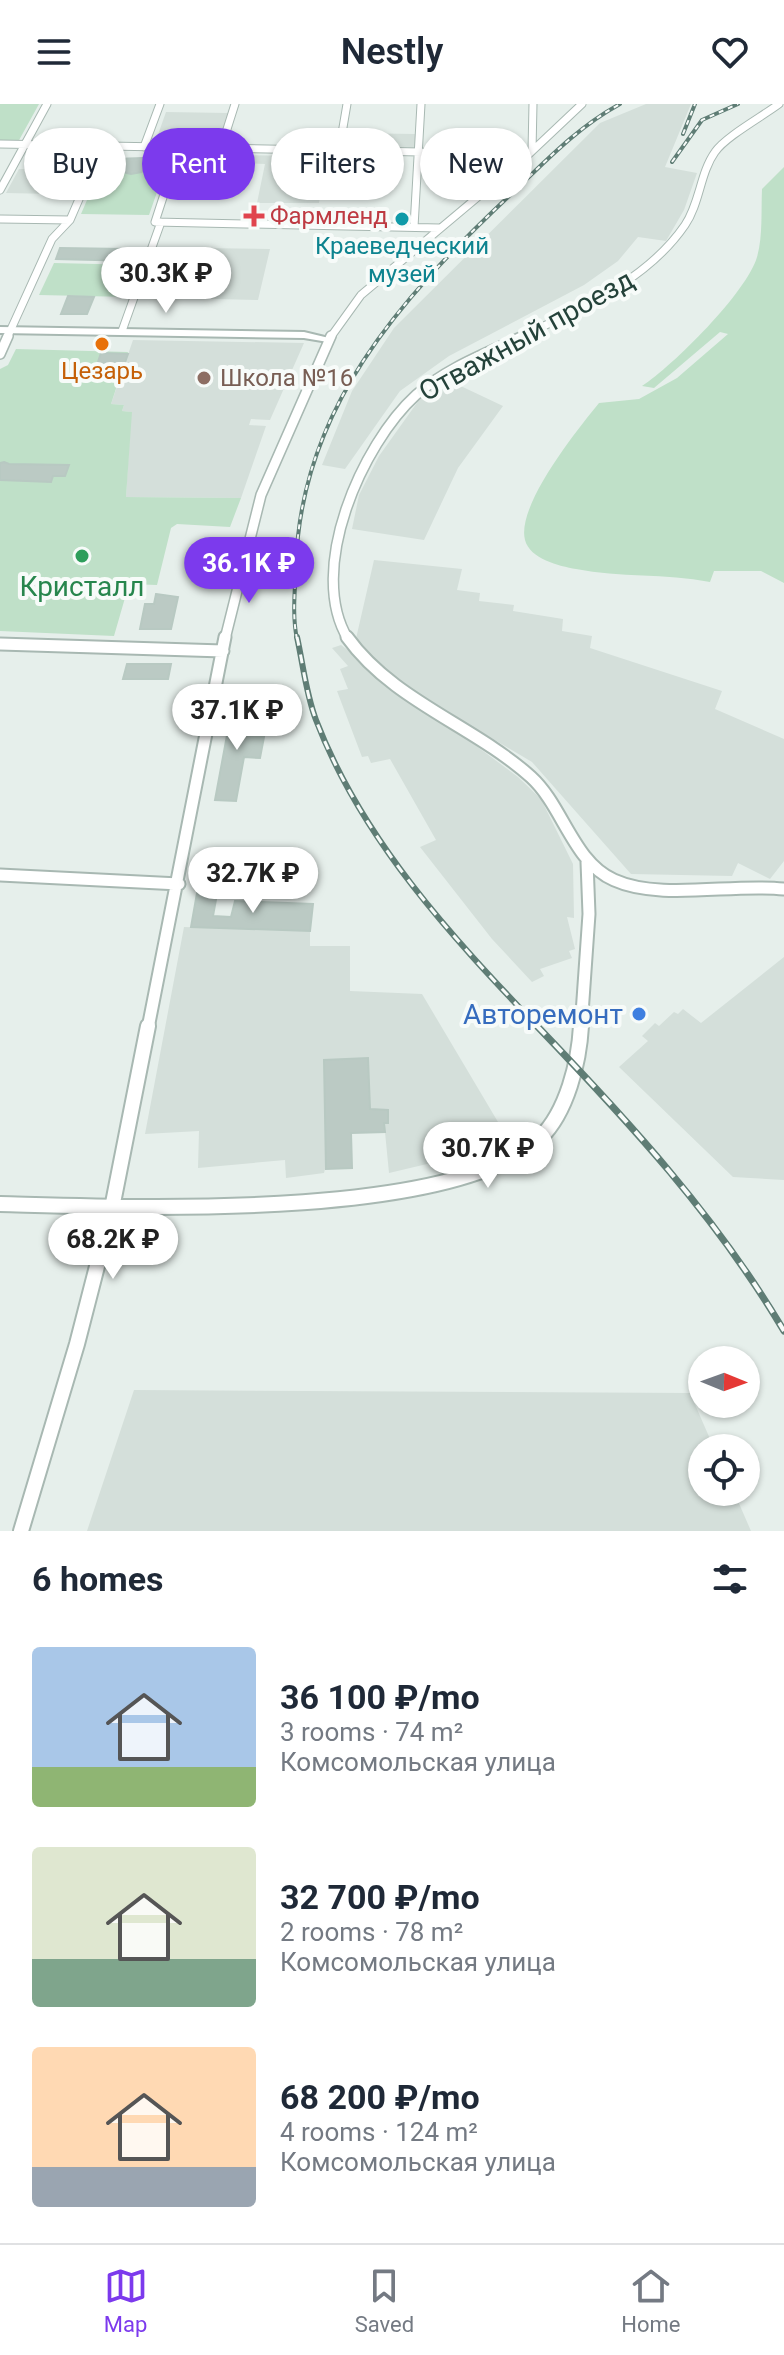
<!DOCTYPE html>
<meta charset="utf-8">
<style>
:root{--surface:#fff;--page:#f6f6f7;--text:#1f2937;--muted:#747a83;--line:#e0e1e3;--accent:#7c3aed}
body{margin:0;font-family:Roboto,sans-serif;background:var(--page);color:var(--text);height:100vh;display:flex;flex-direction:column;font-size:30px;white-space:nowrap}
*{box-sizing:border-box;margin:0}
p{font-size:26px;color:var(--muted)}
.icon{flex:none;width:44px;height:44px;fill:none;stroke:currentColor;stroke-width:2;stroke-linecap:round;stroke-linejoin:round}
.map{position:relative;height:1427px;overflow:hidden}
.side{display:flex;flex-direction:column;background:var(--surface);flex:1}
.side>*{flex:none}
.hud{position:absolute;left:24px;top:24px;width:736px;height:72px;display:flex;gap:16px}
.needle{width:52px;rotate:91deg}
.controls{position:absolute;left:688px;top:1242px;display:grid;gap:16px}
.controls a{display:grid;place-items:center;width:72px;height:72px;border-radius:50%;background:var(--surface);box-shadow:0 2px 6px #0004;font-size:40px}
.price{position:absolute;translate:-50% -68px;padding:0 18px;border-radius:28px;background:#fff;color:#222;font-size:26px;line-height:52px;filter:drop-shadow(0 2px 4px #0008)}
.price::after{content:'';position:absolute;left:50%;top:48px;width:24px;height:18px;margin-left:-12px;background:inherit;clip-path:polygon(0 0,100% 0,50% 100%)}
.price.active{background:var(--accent);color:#fff}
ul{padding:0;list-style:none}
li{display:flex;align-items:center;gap:24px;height:200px;padding:0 32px}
li span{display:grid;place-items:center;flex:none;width:224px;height:160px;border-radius:8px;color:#555}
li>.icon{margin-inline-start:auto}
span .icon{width:96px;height:96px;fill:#fffc;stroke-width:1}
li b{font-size:34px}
h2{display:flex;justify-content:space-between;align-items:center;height:96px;padding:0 32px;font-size:34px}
.tag{padding:0 28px;border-radius:36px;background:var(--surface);box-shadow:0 2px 6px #0004;font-size:28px;line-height:72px}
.tag.active{background:var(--accent);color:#fff}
header{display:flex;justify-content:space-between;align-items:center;height:104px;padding:0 32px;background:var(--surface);font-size:36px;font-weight:600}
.menu{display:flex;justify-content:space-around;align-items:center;height:112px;border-top:2px solid var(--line);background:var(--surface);font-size:22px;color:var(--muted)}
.menu a{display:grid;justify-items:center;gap:4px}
.menu .active{color:var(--accent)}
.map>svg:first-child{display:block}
.built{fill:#d4dfda}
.green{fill:#bfe0c8}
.building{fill:#bbcac4;stroke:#b8c9c2;stroke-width:2}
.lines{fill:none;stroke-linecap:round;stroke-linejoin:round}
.minor-far3-casing{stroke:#a8b8b2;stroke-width:9}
.minor-far2-casing{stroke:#a8b8b2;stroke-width:12}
.minor-far1-casing{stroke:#a8b8b2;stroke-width:15}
.minor-casing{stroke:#a8b8b2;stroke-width:18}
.tertiary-casing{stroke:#a8b8b2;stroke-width:4}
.minor-far3{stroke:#fff;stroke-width:7}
.minor-far2{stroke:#fff;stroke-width:9}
.minor-far1{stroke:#fff;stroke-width:11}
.minor{stroke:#fff;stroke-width:14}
.tertiary{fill:#fff;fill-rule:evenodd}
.rail-far2-casing{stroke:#5f7d75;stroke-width:4}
.rail-far1-casing{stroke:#5f7d75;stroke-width:6}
.rail-casing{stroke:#5f7d75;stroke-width:7}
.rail-far2{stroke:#f7fbf9;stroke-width:2;stroke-dasharray:5;stroke-linecap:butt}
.rail-far1{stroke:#f7fbf9;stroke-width:3;stroke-dasharray:9;stroke-linecap:butt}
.rail{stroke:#f7fbf9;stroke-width:4;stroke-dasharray:12;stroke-linecap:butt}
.health-dot{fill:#e0444e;stroke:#f7fbf9;stroke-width:3}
.culture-dot{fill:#0f9aa8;stroke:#f7fbf9;stroke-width:3}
.food-dot{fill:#e8710a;stroke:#f7fbf9;stroke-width:3}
.education-dot{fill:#8d6e63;stroke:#f7fbf9;stroke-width:3}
.leisure-dot{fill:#2e9e5b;stroke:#f7fbf9;stroke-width:3}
.shop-dot{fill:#3f7fe0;stroke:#f7fbf9;stroke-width:3}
.labels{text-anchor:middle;stroke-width:8;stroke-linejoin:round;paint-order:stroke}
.far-health-label{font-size:24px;fill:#be3a42;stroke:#f7fbf9;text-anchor:start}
.far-culture-label{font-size:24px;fill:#0d838f;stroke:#f7fbf9}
.far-food-label{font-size:24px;fill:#c56008;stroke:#f7fbf9}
.far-education-label{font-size:24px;fill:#785e54;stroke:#f7fbf9;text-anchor:start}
.street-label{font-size:28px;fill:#24423a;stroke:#f7fbf9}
.leisure-label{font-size:28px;fill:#27864d;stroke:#f7fbf9}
.shop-label{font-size:28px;fill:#366cbe;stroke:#f7fbf9;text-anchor:end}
</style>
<header><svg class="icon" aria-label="menu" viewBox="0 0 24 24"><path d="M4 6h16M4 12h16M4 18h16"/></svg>Nestly<svg class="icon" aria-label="heart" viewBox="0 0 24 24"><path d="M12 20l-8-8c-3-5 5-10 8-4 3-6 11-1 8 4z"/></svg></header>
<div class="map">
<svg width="784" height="1427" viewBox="0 0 784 1427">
<rect width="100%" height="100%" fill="#e6efeb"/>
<path class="built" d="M 646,0 L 691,0 L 665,63 L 697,69 L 684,106 L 666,137 L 638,133 L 618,157 L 584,181 L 449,252 L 400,287 L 345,365 L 322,361 L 352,287 L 394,224 L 600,19 Z
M 166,8 L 228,9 L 219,40 L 155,39 Z
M 349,29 L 415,30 L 415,44 L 348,43 Z
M 244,51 L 294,52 L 325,62 L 319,99 L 257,99 L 265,60 L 242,59 Z
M 19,65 L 63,66 L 52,90 L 6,89 Z
M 201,144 L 270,145 L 258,196 L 177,194 L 178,189 L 150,188 L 160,160 L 195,160 Z
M 133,236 L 304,239 L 270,316 L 251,315 L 249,321 L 266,322 L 241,394 L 126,393 L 131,308 L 122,307 L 124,301 L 111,300 Z
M 448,276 L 503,302 L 458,364 L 424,436 L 352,425 L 359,391 L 379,352 L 419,296 Z
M 374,456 L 462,465 L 457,486 L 480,489 L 479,497 L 514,501 L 513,507 L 563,515 L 562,527 L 592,532 L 590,544 L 722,587 L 715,605 L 784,635 L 784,757 L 770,775 L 738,759 L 732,772 L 631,770 L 532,658 L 386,572 L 355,539 Z
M 341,541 L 518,673 L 541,695 L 573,760 L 574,814 L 567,813 L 575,845 L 569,847 L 572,854 L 540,865 L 544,872 L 532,878 L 492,835 L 420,743 L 436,736 L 390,655 L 371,659 L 368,652 L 362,653 L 337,587 L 348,585 L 340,565 L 348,562 L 332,544 Z
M 184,823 L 310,827 L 310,842 L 350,842 L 350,887 L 422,890 L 498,1018 L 489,1042 L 482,1047 L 389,1069 L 385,1028 L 352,1029 L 352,1064 L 325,1065 L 324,1069 L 286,1074 L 285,1056 L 198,1064 L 199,1027 L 145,1030 Z
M 784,853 L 784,1076 L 733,1073 L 619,963 L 648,937 L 642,932 L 655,919 L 659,922 L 674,908 L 678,910 L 683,905 L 701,919 Z
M 134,1286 L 690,1289 L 714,1344 L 702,1344 L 702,1388 L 734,1388 L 751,1427 L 87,1427 Z"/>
<path class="green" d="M 0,0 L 39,0 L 18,38 L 0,38 Z
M 105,54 L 112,55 L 106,69 L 153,69 L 160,54 L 169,54 L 149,111 L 81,110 Z
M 214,59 L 230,69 L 223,92 L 190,92 L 201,60 Z
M 784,63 L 784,479 L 761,467 L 714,467 L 710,478 C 665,469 620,474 576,465 C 559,462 530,455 525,436 C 516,402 577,326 599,299 L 639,295 L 677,274 L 728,230 L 720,228 L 654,284 L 642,282 C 673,262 747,188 757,153 C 763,133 761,106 762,85 Z
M 54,159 L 141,161 L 129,193 L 39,191 Z
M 16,245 L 128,248 L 111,300 L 124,301 L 122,307 L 132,308 L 126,393 L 241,394 L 230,423 L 177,420 L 171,424 L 157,481 L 129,480 L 114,532 L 0,527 L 0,265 L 8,261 Z"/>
<path class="building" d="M 143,54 L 156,56 L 152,66 L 131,70 L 111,65 L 115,55 Z
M 60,144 L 126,145 L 139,146 L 136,157 L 56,155 Z
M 68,192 L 94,193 L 87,210 L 61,210 Z
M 101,249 L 128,250 L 123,264 L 97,261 Z
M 4,358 L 9,360 L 69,361 L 65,372 L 53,372 L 51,378 L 0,376 L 0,359 Z
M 156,490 L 178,493 L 171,525 L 140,525 L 145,500 L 154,500 Z
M 127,560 L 171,560 L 168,575 L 123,575 Z
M 233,599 L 252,600 L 247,632 L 264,633 L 260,654 L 244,653 L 236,697 L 215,696 Z
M 231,747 L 307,750 L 304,775 L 227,773 Z
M 197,789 L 217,790 L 213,812 L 231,813 L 235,797 L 313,800 L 310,827 L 191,823 Z
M 368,954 L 370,1005 L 388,1006 L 388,1019 L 384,1019 L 385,1028 L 351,1029 L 352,1064 L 326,1065 L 324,956 Z"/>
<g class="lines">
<defs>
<path id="minor-far3" d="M 0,40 L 529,50
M 144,43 L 160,0
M 179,44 L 155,118 L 439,124
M 221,44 L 235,0
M 339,47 L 347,0
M 532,47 L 533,0
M 492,49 L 489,53 L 497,61 L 514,62
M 0,86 L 47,0
M 0,115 L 70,116
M 414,123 L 421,0
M 122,227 L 161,118
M 7,234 L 52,135 L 70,116 L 102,42
M 330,234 L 361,191 L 529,50 L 582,0
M 519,234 C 578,205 646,178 685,121 C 700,99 700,69 715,48 C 725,33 763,12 779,0"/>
<path id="minor-far2" d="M 0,250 L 8,232
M 225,535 L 261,391 L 331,232
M 348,535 C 306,466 362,340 416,291 C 446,264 487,249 523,232"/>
<path id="minor-far1" d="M 347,533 C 393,597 473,621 531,673 C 563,702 573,758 614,776 C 660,797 733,779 784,785
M 0,540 L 223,547
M 0,771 L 179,780
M 148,924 L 225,533
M 581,924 L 589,810 L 587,758"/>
<path id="minor" d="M 0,1100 C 122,1103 452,1118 540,1034 C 567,1008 579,958 581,922
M 21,1427 L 77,1240 L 112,1104 L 148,922"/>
<path id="tertiary" d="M 0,223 L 304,228 L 333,235 L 328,238 L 304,234 L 0,229 Z"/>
</defs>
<use href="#minor-far3" class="minor-far3-casing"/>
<use href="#minor-far2" class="minor-far2-casing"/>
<use href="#minor-far1" class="minor-far1-casing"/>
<use href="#minor" class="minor-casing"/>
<use href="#tertiary" class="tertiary-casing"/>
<use href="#minor-far3" class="minor-far3"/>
<use href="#minor-far2" class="minor-far2"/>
<use href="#minor-far1" class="minor-far1"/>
<use href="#minor" class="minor"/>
<use href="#tertiary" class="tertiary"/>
<defs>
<path id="rail-far2" d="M 683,30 L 695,0
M 672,58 L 702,16 L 738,0
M 297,535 C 292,512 295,486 296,462 C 300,306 400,195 508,93 C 544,59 576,24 620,0"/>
<path id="rail-far1" d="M 297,533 C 303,560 306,590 316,616 C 362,736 451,832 539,924"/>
<path id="rail" d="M 537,922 C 629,1018 716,1112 784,1227"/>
</defs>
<use href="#rail-far2" class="rail-far2-casing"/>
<use href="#rail-far1" class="rail-far1-casing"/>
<use href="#rail" class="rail-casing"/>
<use href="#rail-far2" class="rail-far2"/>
<use href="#rail-far1" class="rail-far1"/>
<use href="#rail" class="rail"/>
</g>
<path class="health-dot" d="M250 100h8v8h8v8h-8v8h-8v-8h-8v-8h8z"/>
<circle class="culture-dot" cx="402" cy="115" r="8"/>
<circle class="food-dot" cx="102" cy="240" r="8"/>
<circle class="education-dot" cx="204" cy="274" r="8"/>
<circle class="leisure-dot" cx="82" cy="452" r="8"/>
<circle class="shop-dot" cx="639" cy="910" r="8"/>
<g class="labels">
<g class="far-health-label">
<text x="270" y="120">Фармленд</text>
</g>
<g class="far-culture-label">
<text x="402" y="150">Краеведческий<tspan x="402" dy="28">музей</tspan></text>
</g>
<g class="far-food-label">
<text x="102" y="275">Цезарь</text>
</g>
<g class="far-education-label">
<text x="220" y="282">Школа №16</text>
</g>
<g class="street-label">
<text transform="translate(526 231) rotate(-29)" y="10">Отважный проезд</text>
</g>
<g class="leisure-label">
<text x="82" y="492">Кристалл</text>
</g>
<g class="shop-label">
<text x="623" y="920">Авторемонт</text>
</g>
</g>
</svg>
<div class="controls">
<a><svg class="needle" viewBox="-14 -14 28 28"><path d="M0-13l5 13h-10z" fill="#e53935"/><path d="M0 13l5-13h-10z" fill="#747a83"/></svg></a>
<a><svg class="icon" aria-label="locate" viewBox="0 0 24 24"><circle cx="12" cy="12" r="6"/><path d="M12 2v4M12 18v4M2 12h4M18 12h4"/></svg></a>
</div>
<b class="price" style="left:166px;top:211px">30.3K ₽</b>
<b class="price active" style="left:249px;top:501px">36.1K ₽</b>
<b class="price" style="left:237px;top:648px">37.1K ₽</b>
<b class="price" style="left:253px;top:811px">32.7K ₽</b>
<b class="price" style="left:488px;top:1086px">30.7K ₽</b>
<b class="price" style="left:113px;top:1177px">68.2K ₽</b>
<div class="hud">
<a class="tag">Buy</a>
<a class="tag active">Rent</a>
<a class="tag">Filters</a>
<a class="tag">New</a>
</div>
</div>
<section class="side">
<h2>6 homes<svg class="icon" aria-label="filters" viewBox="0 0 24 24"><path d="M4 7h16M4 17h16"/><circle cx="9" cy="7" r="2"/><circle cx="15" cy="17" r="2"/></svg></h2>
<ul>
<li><span style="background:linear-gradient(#a9c7e8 75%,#8fb573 0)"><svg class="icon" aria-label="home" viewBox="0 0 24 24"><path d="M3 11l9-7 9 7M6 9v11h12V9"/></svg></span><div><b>36 100 ₽/mo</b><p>3 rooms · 74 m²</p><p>Комсомольская улица</p></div></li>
<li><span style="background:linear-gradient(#dfe7d0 70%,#7fa58c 0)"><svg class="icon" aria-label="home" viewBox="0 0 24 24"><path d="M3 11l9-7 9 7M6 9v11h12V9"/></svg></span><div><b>32 700 ₽/mo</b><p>2 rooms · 78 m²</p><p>Комсомольская улица</p></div></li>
<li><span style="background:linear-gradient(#ffd9b3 75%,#9aa5b1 0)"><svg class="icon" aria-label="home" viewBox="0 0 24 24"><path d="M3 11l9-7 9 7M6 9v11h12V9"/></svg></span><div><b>68 200 ₽/mo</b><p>4 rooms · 124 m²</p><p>Комсомольская улица</p></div></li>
</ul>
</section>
<nav class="menu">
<a class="active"><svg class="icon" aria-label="map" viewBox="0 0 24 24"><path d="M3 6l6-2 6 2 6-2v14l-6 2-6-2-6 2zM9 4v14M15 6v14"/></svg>Map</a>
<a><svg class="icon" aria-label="saved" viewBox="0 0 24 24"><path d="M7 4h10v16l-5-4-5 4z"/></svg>Saved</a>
<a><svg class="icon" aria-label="home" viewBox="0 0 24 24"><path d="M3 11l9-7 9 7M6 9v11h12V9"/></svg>Home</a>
</nav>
